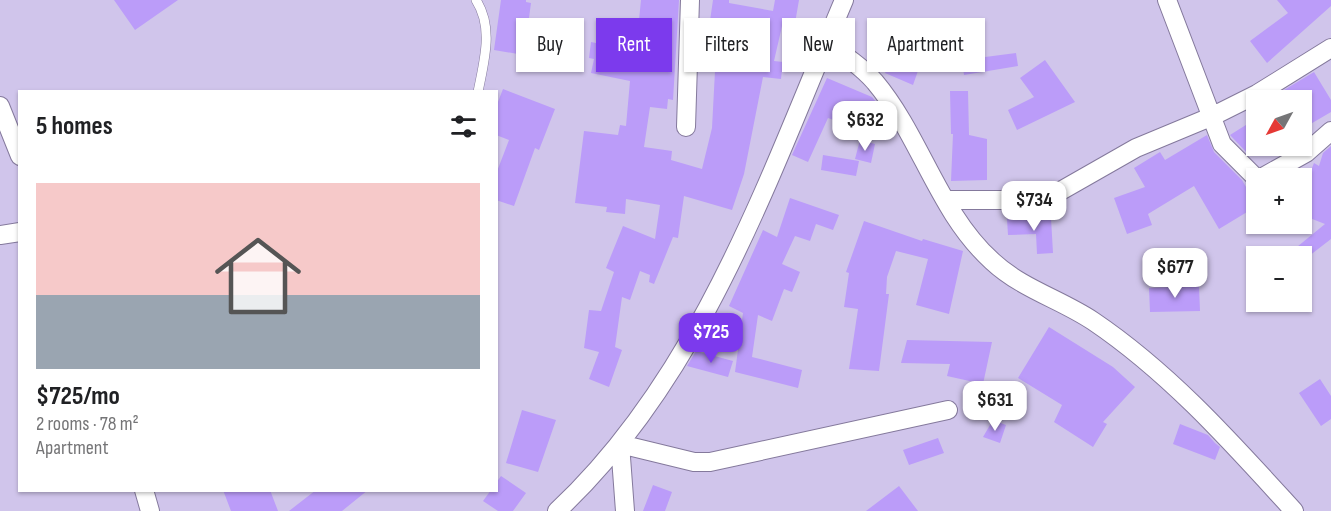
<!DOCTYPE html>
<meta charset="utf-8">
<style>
:root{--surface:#fff;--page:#f2f2f2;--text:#202124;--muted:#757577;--line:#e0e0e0;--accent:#7c3aed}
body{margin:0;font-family:"Sofia Sans Condensed",sans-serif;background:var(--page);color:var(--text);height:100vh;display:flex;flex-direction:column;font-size:22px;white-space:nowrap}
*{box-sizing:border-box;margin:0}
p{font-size:20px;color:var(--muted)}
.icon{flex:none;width:33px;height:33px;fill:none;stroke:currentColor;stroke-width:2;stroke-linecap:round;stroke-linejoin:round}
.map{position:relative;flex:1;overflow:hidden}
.side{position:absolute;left:18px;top:90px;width:480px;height:402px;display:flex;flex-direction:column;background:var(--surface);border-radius:0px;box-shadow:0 2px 4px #0004}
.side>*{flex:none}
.guide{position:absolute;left:516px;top:18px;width:570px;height:54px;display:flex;gap:12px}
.needle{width:39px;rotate:230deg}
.buttons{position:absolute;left:1246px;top:90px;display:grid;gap:12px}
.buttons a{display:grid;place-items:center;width:66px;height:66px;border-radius:0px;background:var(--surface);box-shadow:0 2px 4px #0004;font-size:30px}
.price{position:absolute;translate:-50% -51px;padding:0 14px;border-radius:12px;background:#fff;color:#222;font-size:20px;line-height:39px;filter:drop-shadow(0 2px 3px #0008)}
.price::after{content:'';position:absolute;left:50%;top:36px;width:18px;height:14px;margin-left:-9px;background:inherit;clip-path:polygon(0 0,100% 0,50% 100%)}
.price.selected{background:var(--accent);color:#fff}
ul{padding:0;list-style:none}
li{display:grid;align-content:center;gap:12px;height:318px;padding:0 18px}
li+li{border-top:2px solid var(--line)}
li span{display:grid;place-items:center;height:186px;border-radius:0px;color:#555}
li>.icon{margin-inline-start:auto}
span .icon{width:108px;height:108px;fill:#fffc;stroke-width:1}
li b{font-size:26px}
h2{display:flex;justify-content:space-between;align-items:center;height:72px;padding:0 18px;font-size:26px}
.tag{padding:0 21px;border-radius:0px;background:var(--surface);box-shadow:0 2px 4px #0004;font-size:21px;line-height:54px}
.tag.selected{background:var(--accent);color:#fff}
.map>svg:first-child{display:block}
.building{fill:#bb9cf9}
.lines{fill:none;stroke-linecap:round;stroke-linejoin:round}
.service-casing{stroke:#84799c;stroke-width:10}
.minor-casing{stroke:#84799c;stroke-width:20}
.service{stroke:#fff;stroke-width:9}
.minor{stroke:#fff;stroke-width:18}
</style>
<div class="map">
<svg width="1331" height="511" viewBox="0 0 1331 511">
<rect width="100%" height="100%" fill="#d0c5eb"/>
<path class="building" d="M 114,0 L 178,0 L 135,30 Z
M 501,0 L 526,0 L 526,2 L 531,3 L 524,55 L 494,50 Z
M 641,0 L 679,0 L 673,100 L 668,99 L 667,109 L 650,107 L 644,147 L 672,151 L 671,160 L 702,169 L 712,128 L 715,71 L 703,69 L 713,0 L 729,0 L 729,3 L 773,11 L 775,0 L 799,0 L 794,29 L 782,26 L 774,61 L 783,62 L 781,79 L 763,77 L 744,174 L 732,210 L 684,196 L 678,238 L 673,237 L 654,284 L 649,282 L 650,275 L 640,271 L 630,300 L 622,297 L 615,347 L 622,350 L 609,387 L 589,379 L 599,352 L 584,348 L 589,310 L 601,311 L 614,272 L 606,268 L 623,226 L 655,239 L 660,205 L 626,199 L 625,214 L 606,212 L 607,207 L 575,203 L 584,131 L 618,135 L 620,125 L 626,126 L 630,81 L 591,73 L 594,59 L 589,58 L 591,42 L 626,49 L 627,44 L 633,45 L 636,19 L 639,20 Z
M 1277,0 L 1331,0 L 1331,6 L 1267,63 L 1250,41 L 1288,13 Z
M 1016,53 L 1018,66 L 964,75 L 962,60 Z
M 892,56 L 919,68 L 913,85 L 885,73 Z
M 1045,60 L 1075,102 L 1017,130 L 1008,110 L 1034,97 L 1020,78 Z
M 1314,72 L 1331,100 L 1331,112 L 1302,129 L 1302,100 L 1290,100 L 1284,90 Z
M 827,78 L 872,97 L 876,102 L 865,131 L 828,118 L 808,162 L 792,155 Z
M 503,89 L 555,109 L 539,150 L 535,148 L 514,206 L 496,200 L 496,174 L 509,140 L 496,135 L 496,107 Z
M 950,91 L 968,91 L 969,135 L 987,139 L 987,180 L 951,181 L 953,134 L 951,134 Z
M 1257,118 L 1257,152 L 1250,156 L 1230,135 Z
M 1207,135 L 1214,152 L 1242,180 L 1257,206 L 1219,229 L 1194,186 L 1148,214 L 1152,225 L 1127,234 L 1114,198 L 1145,187 L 1134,168 L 1160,152 L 1165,160 Z
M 860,140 L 875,144 L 871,163 L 855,159 Z
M 1331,146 L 1331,239 L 1309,256 L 1286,256 L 1325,224 L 1302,215 L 1302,192 L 1314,163 L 1319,166 L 1323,153 Z
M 823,155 L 859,161 L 856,176 L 821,170 Z
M 790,198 L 839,215 L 833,230 L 816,224 L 810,241 L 795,236 L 782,264 L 800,272 L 792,292 L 784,289 L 772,321 L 758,315 L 752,357 L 802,370 L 798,388 L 735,372 L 743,313 L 729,306 L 763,230 L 777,237 Z
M 1051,218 L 1053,253 L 1037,254 L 1036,234 L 1008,235 L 1007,219 Z
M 864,221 L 922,241 L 923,239 L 963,251 L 949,314 L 916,305 L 928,259 L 896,251 L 887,277 L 886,294 L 889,294 L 879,371 L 849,369 L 858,309 L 844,307 L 849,273 L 846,272 Z
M 1199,286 L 1200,311 L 1150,312 L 1149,288 Z
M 1049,327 L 1113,367 L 1135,387 L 1103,422 L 1107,424 L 1093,447 L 1054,422 L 1062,405 L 1018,378 Z
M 907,340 L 992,342 L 983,384 L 947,376 L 950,364 L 901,363 Z
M 696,351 L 733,361 L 728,377 L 687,366 Z
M 1320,379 L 1331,396 L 1331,419 L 1321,426 L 1299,393 Z
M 522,410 L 556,420 L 538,472 L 506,463 Z
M 993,420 L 1006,425 L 1000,443 L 983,437 Z
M 1180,424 L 1208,435 L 1215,443 L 1220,447 L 1215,460 L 1173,444 Z
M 938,438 L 944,453 L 909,465 L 903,450 Z
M 501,476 L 526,493 L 513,511 L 498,511 L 483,501 L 491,490 L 496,490 L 496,483 Z
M 653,485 L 672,492 L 665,511 L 643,511 Z
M 899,486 L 918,511 L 866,511 Z
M 223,490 L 270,490 L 278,511 L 231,511 Z
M 316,490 L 368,490 L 342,511 L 289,511 Z"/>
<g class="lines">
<defs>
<path id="service" d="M 476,0 C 494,28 484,61 478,92"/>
<path id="minor" d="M 1167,0 L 1222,144 L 1257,179
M 826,43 C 844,55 861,66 875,82 C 921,137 938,212 992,261 C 1022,289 1060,299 1093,321 C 1170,373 1232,443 1294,511
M 0,106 L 20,156
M 686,127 L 690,0
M 1261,178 L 1306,153 L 1331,131
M 945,200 L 1005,200 L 1033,198 L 1057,193 L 1136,148 L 1213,116 L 1257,94 L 1331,48
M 0,235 L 20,232
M 144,490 L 150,511
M 557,511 C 701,377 769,177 844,0
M 625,511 L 620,444 L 694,462 L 710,462 L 948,410"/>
</defs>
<use href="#service" class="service-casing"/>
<use href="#minor" class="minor-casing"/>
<use href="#service" class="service"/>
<use href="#minor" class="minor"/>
</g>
</svg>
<div class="buttons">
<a><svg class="needle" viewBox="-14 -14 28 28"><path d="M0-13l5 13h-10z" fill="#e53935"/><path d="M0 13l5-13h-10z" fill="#757577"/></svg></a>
<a>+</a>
<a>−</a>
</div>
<b class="price" style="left:865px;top:152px">$632</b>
<b class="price" style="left:1034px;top:232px">$734</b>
<b class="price" style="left:1175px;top:299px">$677</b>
<b class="price selected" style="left:711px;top:364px">$725</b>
<b class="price" style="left:995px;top:432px">$631</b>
<div class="guide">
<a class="tag">Buy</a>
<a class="tag selected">Rent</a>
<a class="tag">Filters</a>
<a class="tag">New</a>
<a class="tag">Apartment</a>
</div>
<section class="side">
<h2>5 homes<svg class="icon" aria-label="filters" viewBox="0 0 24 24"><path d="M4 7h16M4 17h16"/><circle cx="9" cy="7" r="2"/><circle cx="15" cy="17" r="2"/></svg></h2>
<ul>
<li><span style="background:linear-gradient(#f6c9c9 60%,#9aa5b1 0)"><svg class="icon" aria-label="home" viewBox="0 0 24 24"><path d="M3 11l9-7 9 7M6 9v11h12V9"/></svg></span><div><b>$725/mo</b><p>2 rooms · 78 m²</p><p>Apartment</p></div></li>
</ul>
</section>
</div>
